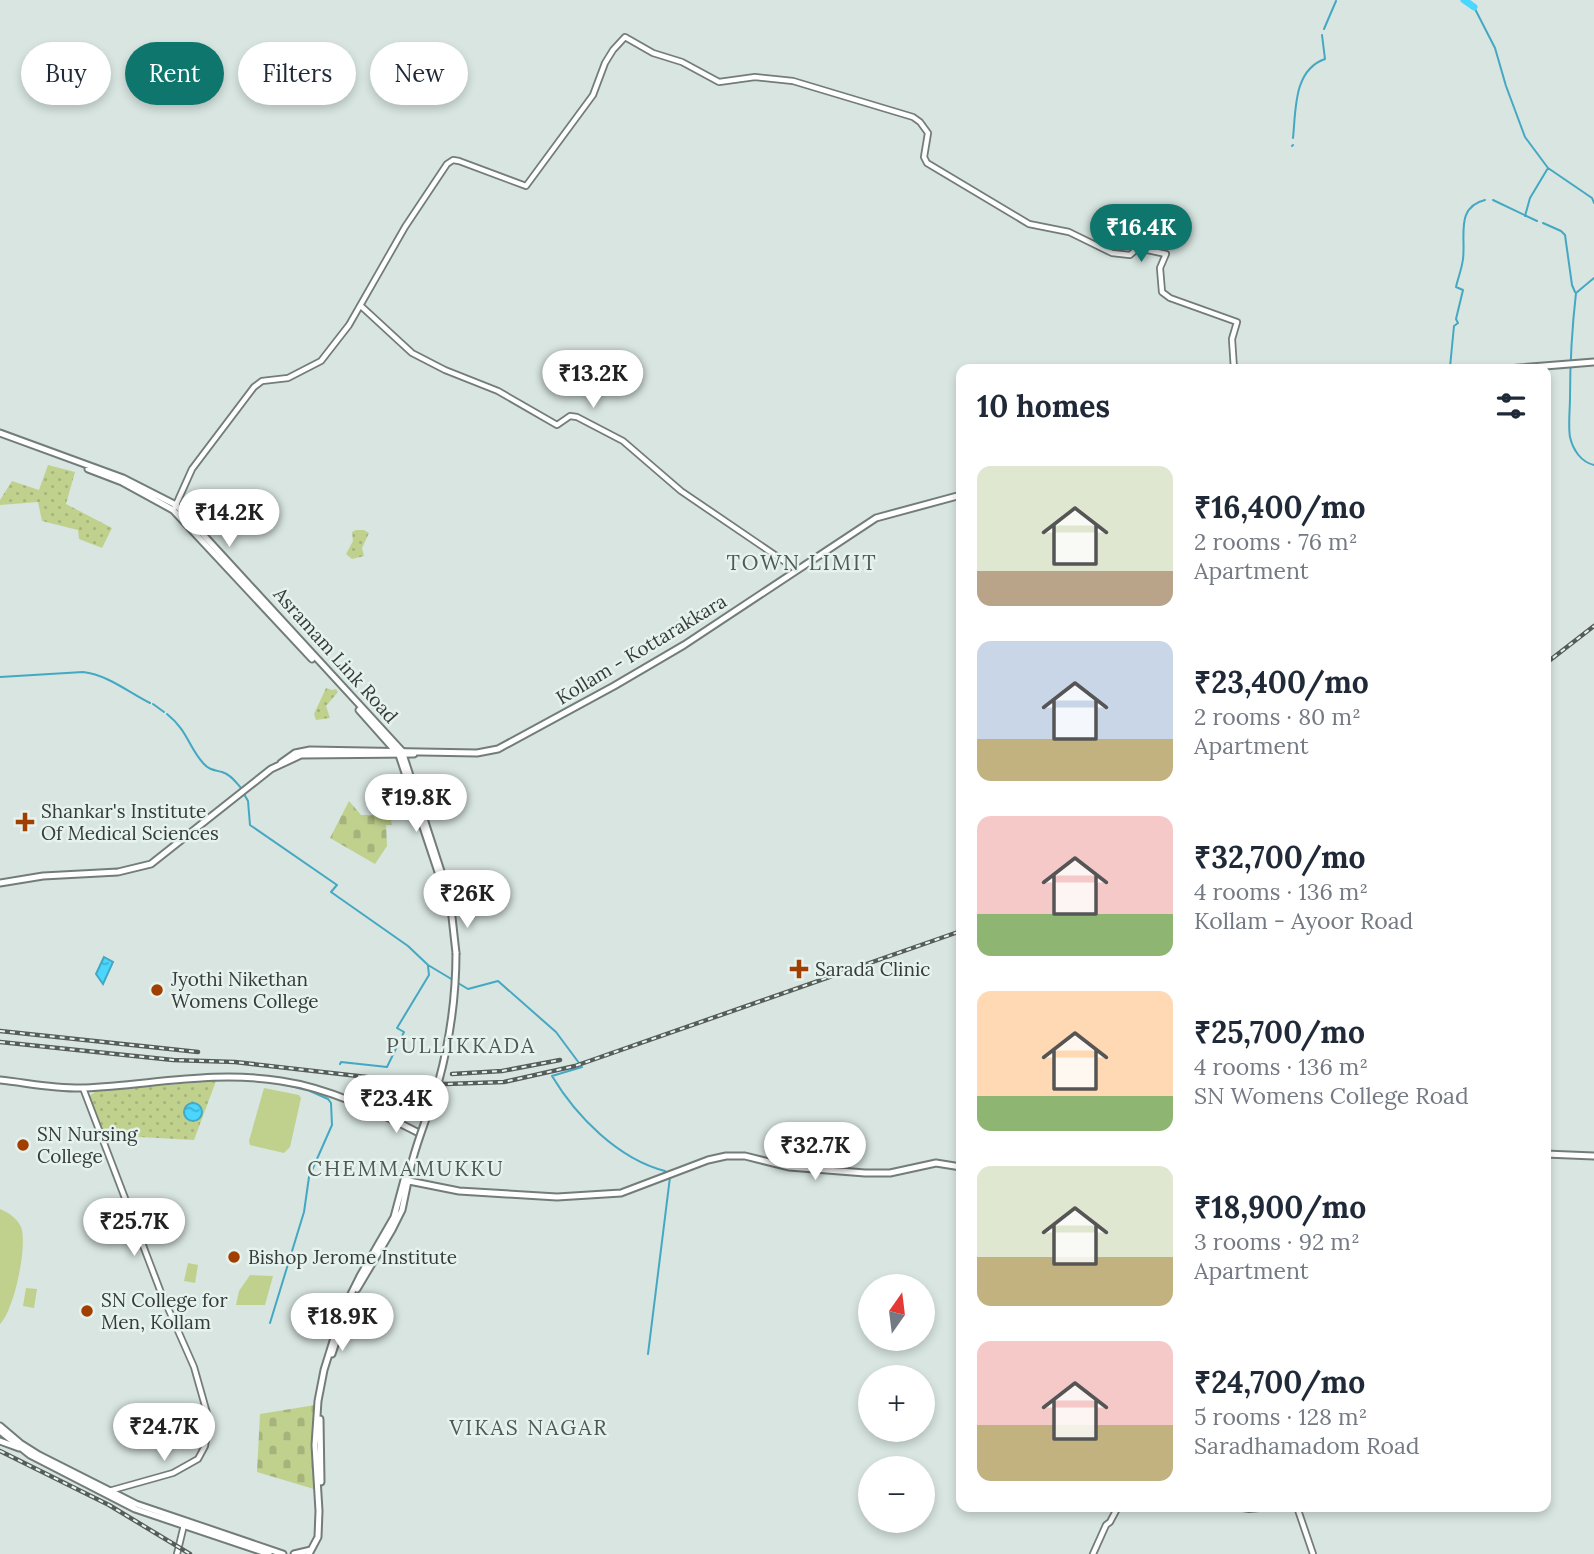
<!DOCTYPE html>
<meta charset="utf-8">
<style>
:root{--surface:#fff;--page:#f2f2f3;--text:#1f2937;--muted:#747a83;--accent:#0f766e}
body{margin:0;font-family:Lora,serif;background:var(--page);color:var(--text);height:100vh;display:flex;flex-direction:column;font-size:26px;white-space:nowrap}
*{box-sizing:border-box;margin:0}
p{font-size:23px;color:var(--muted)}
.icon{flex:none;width:38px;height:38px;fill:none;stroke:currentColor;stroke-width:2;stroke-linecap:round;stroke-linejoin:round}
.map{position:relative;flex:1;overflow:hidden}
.panel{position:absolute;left:956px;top:364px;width:595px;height:1148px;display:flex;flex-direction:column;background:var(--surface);border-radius:14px;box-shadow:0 4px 10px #0003}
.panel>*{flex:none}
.top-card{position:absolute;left:21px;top:42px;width:665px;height:63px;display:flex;gap:14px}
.needle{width:46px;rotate:14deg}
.buttons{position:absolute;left:858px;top:1274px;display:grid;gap:14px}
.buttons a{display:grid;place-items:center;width:77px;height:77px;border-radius:50%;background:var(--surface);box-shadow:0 4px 10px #0003;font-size:35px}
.price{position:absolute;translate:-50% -60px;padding:0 16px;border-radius:24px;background:#fff;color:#222;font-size:23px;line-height:46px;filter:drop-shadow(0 2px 4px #0008)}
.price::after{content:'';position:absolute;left:50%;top:42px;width:21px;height:16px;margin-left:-10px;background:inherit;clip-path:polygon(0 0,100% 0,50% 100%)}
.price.current{background:var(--accent);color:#fff}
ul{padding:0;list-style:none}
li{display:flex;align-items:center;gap:21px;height:175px;padding:0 21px}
li span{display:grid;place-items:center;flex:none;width:196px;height:140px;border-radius:14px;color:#555}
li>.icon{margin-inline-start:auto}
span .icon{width:84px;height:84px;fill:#fffc;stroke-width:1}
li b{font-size:30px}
h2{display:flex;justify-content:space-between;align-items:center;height:84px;padding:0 21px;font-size:30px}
.chip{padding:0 24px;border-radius:32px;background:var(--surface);box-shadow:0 4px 10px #0003;font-size:24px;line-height:63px}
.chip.current{background:var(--accent);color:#fff}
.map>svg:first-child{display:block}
.cemetery{fill:url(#cemetery-stones)}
.park{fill:url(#park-dots)}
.pitch{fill:#c0d18e}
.water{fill:url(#water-ripples);stroke:#44a8c3;stroke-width:2}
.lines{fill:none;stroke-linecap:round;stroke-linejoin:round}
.stream{stroke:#44a8c3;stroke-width:2}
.river{stroke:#4ad6fe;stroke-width:7}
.tertiary-casing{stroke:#727d79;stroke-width:8}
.secondary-casing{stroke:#727d79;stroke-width:9}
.primary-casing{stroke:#727d79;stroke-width:9}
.tertiary{stroke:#fff;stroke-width:4.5}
.secondary{stroke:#fff;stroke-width:5}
.primary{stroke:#fff;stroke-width:5}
.rail-casing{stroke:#565c5a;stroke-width:4.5}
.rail{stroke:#e5f2ed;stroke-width:2;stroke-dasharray:5;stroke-linecap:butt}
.secondary-bridge-casing{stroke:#727d79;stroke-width:9;stroke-linecap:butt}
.secondary-bridge{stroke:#fff;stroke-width:5}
.poi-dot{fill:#a13f00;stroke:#e5f2ed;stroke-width:2.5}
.labels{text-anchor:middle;stroke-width:5;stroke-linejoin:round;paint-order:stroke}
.street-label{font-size:19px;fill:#373b3a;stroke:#e5f2ed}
.poi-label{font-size:19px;fill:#373b3a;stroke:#e5f2ed;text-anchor:start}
.neighbourhood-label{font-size:21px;letter-spacing:2px;fill:#4f5955;stroke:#e5f2ed}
</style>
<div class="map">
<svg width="1594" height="1554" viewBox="0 0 1594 1554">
<defs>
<pattern id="cemetery-stones" width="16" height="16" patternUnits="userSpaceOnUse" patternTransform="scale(1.75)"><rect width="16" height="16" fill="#c0d18e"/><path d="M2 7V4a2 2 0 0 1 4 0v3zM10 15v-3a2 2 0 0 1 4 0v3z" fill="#a6b47b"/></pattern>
<pattern id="park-dots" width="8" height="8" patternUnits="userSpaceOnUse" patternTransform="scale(1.75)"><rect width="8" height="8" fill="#c0d18e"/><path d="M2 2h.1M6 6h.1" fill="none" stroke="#a6b47b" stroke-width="1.8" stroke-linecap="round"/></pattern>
<pattern id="water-ripples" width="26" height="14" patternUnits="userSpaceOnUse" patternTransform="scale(1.75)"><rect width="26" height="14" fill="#4ad6fe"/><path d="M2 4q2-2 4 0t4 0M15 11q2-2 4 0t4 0" fill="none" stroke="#3eafcf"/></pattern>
</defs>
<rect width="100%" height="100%" fill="#d8e5e0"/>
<path class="cemetery" d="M 349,801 L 361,815 L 390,815 L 392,825 L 386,825 L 387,846 L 375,864 L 330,838 Z
M 315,1405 L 314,1489 L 257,1472 L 260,1414 Z"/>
<path class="park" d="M 48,465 L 75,472 L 66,504 L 112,528 L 102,548 L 79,539 L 78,530 L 42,521 L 38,502 L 0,505 L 0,500 L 12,481 L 39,490 Z
M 356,530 L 364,530 L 369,533 L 362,548 L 364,556 L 352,559 L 346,554 L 353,541 L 352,532 Z
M 326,688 L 332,690 L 336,689 L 338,692 L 326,706 L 330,718 L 316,720 L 314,714 Z
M 216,1081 L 194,1140 L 103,1135 L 88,1097 L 96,1091 Z"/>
<path class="pitch" d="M 264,1088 L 299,1095 L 301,1098 L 290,1147 L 284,1153 L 250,1145 L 249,1141 Z
M 0,1209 C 9,1213 17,1218 21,1227 C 28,1245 14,1311 0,1324 Z
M 188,1263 L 198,1265 L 195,1283 L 184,1281 Z
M 250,1275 L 273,1276 L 265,1305 L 236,1305 L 239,1291 Z
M 26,1288 L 37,1289 L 34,1308 L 23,1306 Z"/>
<path class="water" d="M 104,957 L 113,962 L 103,984 L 96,974 Z
M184 1112a9 9 0 1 1 18 0a9 9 0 1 1-18 0Z"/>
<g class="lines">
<path class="stream" d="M 1474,7 L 1495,48 L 1506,86 L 1525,137 L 1548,168 L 1592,198 L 1594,203
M 1324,29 L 1336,1
M 1293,138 C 1296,111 1293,70 1325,59 L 1322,35
M 1292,146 L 1293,145
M 1493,200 L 1537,221
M 1525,216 L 1530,198 L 1548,168
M 1543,223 L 1561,231 L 1565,235 L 1572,285 L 1575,292
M 1594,278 L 1576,293 C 1572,328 1570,363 1570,398 C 1570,410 1568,425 1570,437 C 1573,450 1581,462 1594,465
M 1450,367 L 1454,326 L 1458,323 L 1456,319 L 1463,290 L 1456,287 C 1458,278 1462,268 1463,259 C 1466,237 1455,207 1485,200
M 0,677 L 83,672 C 108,675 128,692 150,703
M 153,704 L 164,712
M 167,714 C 188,731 188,746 203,763 C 209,770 214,770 222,772 C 232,775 236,783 242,789
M 244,794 L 248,801 L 250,825 L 337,885 L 331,892 L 408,946 L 428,965 L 468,989 L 498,981 L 556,1032 L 582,1067 L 552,1076 C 576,1116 618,1159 665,1171 L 670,1177 L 648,1354
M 340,1064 L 341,1062 L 387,1067 L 404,1032 L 397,1028 L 429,975 L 428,966
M 277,1083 L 304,1089
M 270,1323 L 304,1212 L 309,1177 L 332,1125 L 331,1103 L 328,1099 L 310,1091"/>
<path class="river" d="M 1464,0 L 1474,7"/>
<defs>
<path id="tertiary" d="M 361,306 L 412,353 L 445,370 L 498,391 L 557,425 L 570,416 L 577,417 L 623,441 L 681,491 L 797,570
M 175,507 L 192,469 L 254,387 L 262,381 L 288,378 L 321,361 L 349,325 L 405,227 L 447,164 L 453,160 L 459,161 L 526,186 L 593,95 L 605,63 L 613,50 L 625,37 L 653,53 L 682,62 L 719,82 L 755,77 L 793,81 L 913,117 L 920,122 L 928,133 L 924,157 L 927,163 L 1029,224 L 1069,232 L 1112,253 L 1130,255 L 1138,248 L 1166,254 L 1160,268 L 1162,292 L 1170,298 L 1237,322 L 1232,339 L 1234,369
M 83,1088 L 160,1290 L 194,1367 L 209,1420 L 205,1446 L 198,1459 L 173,1473 L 109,1491
M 1236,1507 L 1249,1509 L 1270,1507
M 1297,1507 L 1313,1554
M 177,1554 L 184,1525
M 1093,1554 L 1106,1525 L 1110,1522 L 1118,1507"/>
<path id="secondary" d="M 0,433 L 123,478 L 176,505 L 402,751 L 450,899 L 456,953
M 88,469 L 122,482 L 173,510 L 312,659
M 359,710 L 399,755 L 442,884
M 0,1080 C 28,1083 57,1089 85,1088 C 151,1085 214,1070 281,1081 C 329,1088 376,1111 419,1133
M 1545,1154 L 1594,1156
M 357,1289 L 392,1230 L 402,1210 L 412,1162
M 332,1354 L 342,1323
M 320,1419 L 321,1482
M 0,1441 L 19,1448
M 294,1554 L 311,1550
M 309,1554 L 318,1537 L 319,1511 L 315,1445 L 318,1401 L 324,1370 L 342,1312 L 360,1276 L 394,1217 L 404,1180 L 459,1191 L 557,1197 L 621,1193 L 708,1160 L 726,1156 L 745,1156 L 789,1167 L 865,1173 L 890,1173 L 936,1163 L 961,1167"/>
<path id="primary" d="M 1288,369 L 1370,369
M 1507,369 L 1594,362
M 281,763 L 295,753 L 310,750 L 477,753 L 498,749 L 614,686 L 684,645 L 876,518 L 961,495
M 0,883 L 43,876 L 118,872 L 151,864 L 271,769 L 301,755 L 414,754
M 0,1426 L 20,1443 L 39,1455 L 136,1504 L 283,1554
M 0,1431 L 30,1455 L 135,1509 L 269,1554"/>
</defs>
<use href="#tertiary" class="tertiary-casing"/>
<use href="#secondary" class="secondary-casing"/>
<use href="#primary" class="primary-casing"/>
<use href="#tertiary" class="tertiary"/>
<use href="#secondary" class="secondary"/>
<use href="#primary" class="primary"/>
<defs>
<path id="rail" d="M 1545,664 L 1594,626
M 0,1031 L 198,1052
M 0,1042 L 173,1060 L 235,1062 L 411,1082 L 446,1084 L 504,1082 L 575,1066 L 961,931
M 452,1074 L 502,1071 L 560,1060
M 0,1451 L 109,1505 L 190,1554"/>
</defs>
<use href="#rail" class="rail-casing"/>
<use href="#rail" class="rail"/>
<defs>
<path id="secondary-bridge" d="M 412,1162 C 419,1135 430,1110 438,1084 C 450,1040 456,998 456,953"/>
</defs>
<use href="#secondary-bridge" class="secondary-bridge-casing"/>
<use href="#secondary-bridge" class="secondary-bridge"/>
</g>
<g class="poi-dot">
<path d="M21.5 811.5h7v7h7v7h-7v7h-7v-7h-7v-7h7z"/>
<path d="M795.5 958.5h7v7h7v7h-7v7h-7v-7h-7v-7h7z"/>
<circle cx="157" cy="990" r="7"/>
<circle cx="23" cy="1145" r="7"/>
<circle cx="234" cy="1257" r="7"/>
<circle cx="87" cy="1311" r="7"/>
</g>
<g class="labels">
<g class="street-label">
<text transform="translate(641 649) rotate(-31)" y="7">Kollam - Kottarakkara</text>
<text transform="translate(336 655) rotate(48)" y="7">Asramam Link Road</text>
</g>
<g class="poi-label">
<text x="41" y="818">Shankar's Institute<tspan x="41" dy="22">Of Medical Sciences</tspan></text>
<text x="815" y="976">Sarada Clinic</text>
<text x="171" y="986">Jyothi Nikethan<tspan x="171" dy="22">Womens College</tspan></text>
<text x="37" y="1141">SN Nursing<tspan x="37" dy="22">College</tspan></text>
<text x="248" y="1264">Bishop Jerome Institute</text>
<text x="101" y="1307">SN College for<tspan x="101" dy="22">Men, Kollam</tspan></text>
</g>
<g class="neighbourhood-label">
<text x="802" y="570">TOWN LIMIT</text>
<text x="461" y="1053">PULLIKKADA</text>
<text x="406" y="1176">CHEMMAMUKKU</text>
<text x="529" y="1435">VIKAS NAGAR</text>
</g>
</g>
</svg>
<div class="buttons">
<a><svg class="needle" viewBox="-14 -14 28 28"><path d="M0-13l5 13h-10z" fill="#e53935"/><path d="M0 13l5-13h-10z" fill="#747a83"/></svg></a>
<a>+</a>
<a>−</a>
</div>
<b class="price current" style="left:1141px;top:264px">₹16.4K</b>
<b class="price" style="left:593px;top:410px">₹13.2K</b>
<b class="price" style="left:229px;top:549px">₹14.2K</b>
<b class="price" style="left:416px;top:834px">₹19.8K</b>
<b class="price" style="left:467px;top:930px">₹26K</b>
<b class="price" style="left:396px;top:1135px">₹23.4K</b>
<b class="price" style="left:815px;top:1182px">₹32.7K</b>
<b class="price" style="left:134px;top:1258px">₹25.7K</b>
<b class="price" style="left:342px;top:1353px">₹18.9K</b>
<b class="price" style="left:164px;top:1463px">₹24.7K</b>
<div class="top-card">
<a class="chip">Buy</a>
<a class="chip current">Rent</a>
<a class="chip">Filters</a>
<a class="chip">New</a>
</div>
<section class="panel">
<h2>10 homes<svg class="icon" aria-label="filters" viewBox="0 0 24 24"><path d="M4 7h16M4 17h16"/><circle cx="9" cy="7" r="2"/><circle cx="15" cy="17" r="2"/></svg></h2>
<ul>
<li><span style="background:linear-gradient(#dfe7d0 75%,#b9a48a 0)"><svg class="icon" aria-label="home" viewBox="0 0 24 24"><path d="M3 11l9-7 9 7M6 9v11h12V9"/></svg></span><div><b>₹16,400/mo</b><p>2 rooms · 76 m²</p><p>Apartment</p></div></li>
<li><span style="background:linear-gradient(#c9d6e8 70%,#c2b280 0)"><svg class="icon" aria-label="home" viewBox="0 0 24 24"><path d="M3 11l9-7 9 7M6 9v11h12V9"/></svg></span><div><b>₹23,400/mo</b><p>2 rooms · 80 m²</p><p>Apartment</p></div></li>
<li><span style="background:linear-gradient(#f6c9c9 70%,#8fb573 0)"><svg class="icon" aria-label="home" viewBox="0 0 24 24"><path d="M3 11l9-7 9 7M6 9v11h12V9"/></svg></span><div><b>₹32,700/mo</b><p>4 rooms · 136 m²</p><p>Kollam - Ayoor Road</p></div></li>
<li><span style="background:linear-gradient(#ffd9b3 75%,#8fb573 0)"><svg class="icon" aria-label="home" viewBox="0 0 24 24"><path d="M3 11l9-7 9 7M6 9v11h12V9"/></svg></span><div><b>₹25,700/mo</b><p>4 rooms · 136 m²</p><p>SN Womens College Road</p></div></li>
<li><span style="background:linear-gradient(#dfe7d0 65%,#c2b280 0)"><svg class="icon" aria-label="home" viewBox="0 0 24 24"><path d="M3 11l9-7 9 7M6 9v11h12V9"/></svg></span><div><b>₹18,900/mo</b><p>3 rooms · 92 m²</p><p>Apartment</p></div></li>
<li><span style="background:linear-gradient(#f6c9c9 60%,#c2b280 0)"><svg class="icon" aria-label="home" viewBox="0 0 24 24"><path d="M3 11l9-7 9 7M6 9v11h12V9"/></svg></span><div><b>₹24,700/mo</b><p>5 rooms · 128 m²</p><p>Saradhamadom Road</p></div></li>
</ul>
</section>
</div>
